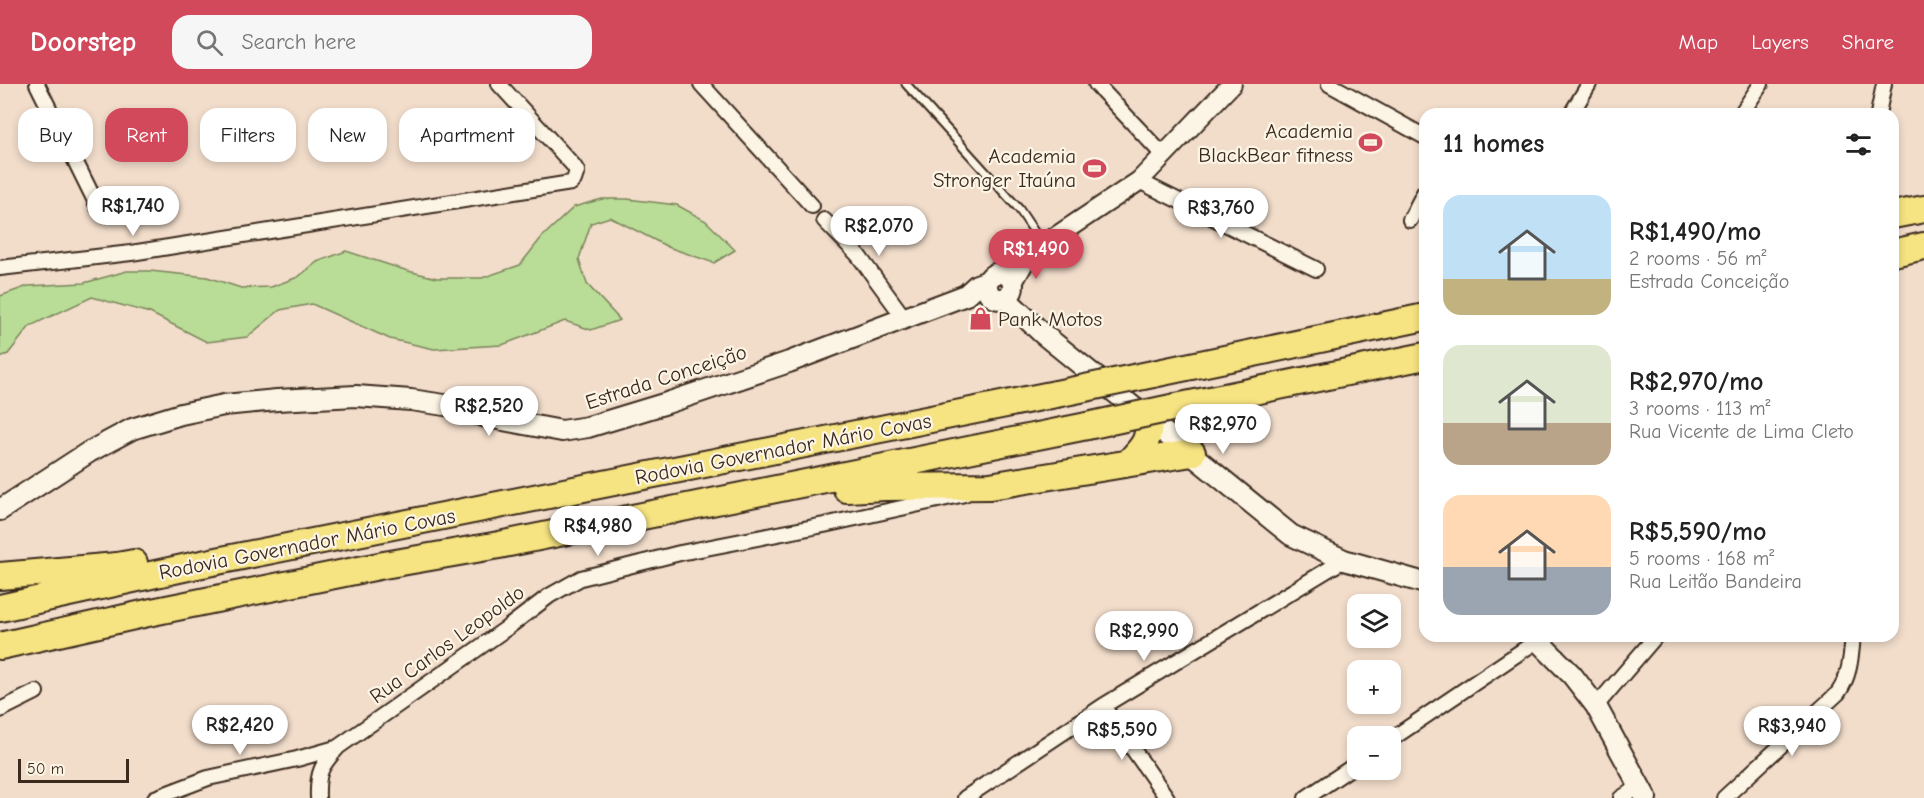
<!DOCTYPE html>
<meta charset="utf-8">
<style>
:root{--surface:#fff;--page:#f6f6f6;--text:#222;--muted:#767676;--accent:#d1495b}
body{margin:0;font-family:"Comic Neue",sans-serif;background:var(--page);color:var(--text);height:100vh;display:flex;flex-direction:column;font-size:22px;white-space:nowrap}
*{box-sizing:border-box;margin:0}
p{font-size:20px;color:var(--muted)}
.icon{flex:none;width:33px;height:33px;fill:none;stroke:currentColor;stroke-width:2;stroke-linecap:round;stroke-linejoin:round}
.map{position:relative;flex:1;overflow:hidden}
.panel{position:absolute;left:1419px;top:24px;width:480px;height:534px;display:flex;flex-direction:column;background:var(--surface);border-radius:18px;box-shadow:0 3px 9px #0003}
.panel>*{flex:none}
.guide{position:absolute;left:18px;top:24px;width:570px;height:54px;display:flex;gap:12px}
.controls{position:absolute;left:1347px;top:510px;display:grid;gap:12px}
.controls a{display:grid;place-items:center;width:54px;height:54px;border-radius:12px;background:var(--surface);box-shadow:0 3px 9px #0003;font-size:30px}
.scale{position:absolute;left:18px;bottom:15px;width:111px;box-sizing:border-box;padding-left:6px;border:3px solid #3b2a1e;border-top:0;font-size:16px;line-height:21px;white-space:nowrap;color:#3b2a1e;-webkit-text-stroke:4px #fcf5e5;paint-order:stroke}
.price{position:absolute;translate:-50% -51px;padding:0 14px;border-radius:21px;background:#fff;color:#222;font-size:20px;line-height:39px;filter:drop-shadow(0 2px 3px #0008)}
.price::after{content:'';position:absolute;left:50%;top:36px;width:18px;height:14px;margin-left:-9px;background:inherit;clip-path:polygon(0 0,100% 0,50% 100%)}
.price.selected{background:var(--accent);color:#fff}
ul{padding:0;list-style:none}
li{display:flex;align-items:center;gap:18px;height:150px;padding:0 24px}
li span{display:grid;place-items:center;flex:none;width:168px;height:120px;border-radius:18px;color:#555}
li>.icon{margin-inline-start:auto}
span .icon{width:72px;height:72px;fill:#fffc;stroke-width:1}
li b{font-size:26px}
h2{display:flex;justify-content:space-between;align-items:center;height:72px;padding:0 24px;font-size:26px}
.chip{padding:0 21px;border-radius:18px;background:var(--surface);box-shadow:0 3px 9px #0003;font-size:21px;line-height:54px}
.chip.selected{background:var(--accent);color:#fff}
header{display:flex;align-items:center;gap:36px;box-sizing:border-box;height:84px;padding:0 30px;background:var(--accent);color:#fff}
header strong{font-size:28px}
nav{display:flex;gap:33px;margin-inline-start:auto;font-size:21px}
.search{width:420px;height:54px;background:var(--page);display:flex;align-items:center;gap:15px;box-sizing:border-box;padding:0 21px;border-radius:18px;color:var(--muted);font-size:22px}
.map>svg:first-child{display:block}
.green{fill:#b9dd97;stroke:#7a845a;stroke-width:1.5}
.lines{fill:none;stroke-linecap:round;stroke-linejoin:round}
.service-casing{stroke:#3b2a1e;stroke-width:11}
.minor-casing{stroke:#3b2a1e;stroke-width:18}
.tertiary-casing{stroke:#3b2a1e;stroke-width:22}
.secondary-casing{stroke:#3b2a1e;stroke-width:24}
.motorway-casing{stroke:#3b2a1e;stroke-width:30}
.service{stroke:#fcf5e5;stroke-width:7}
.minor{stroke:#fcf5e5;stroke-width:14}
.tertiary{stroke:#fcf5e5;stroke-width:18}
.secondary{stroke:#fcf5e5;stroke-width:20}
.motorway{stroke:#f6e381;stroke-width:26}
.motorway-bridge-casing{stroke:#3b2a1e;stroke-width:30;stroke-linecap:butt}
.motorway-bridge{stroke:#f6e381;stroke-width:26}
.labels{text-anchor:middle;stroke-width:4.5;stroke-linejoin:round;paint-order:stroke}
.poi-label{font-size:21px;fill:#3b2a1e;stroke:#fcf5e5;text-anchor:end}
.street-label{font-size:21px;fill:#3b2a1e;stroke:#fcf5e5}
</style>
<header>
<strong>Doorstep</strong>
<div class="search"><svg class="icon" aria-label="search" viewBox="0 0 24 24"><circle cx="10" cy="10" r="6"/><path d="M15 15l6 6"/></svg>Search here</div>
<nav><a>Map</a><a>Layers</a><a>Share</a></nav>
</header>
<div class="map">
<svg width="1924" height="714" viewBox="0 0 1924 714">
<rect width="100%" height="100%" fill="#f2ddcb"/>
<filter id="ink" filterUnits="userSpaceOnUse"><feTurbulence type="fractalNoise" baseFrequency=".0167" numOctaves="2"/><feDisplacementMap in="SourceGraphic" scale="12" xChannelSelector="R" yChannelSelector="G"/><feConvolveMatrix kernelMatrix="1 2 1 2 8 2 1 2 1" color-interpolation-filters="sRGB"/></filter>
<g filter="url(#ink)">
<path class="green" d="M 602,115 L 627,115 L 677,121 L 706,137 L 735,166 L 714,179 L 668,163 L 610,133 L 591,139 L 579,175 L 587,200 L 620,236 L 591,246 L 565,237 L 502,261 L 434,265 L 390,255 L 312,220 L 280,226 L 247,253 L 207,258 L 150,229 L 92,213 L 30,242 L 8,270 L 0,273 L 0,212 L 28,202 L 84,199 L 127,187 L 150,187 L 207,193 L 241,204 L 271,203 L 298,193 L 317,178 L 346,167 L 408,187 L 437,194 L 482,194 L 520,181 L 542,153 L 574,123 Z"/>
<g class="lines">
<defs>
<path id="service" d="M 906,0 L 1019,125 L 1043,161"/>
<path id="minor" d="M 37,0 L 98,123
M 701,0 L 812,122
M 1096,0 L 1163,71
M 1329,0 L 1425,53
M 1571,30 L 1589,0
M 1741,30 L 1761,0
M 1878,30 L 1884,0
M 1139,97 L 1316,185
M 824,136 L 858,171 L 905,235
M 1410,136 L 1425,107
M 0,184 L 131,169 L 571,99 L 574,96 L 577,87 L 573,81 L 499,0
M 1103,622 L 1167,714
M 1596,622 L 1656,552
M 0,626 L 36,608
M 1390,656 L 1538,556
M 155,714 L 208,694 L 297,675 L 336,664
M 318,714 C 317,688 321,682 338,663 L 507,544 L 549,512 L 581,494 L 680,469 L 824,441 L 965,410
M 965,714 L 1103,622 L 1344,476
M 1306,714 L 1358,679
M 1621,714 L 1640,702
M 1724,714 L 1838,609 C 1850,592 1851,573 1853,552"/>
<path id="tertiary" d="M 998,189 L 1012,180 L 1027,174
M 1012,200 L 1027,174 L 1034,167 L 1139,97 L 1232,0"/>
<path id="secondary" d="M987 202a13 13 0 1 1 26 0a13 13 0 1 1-26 0Z
M 1005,214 L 1043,250 L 1291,451 L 1344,476 L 1425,499
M 0,426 L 89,368 L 132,345 L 181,330 L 224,321 L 277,316 L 356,312 L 411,316 L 451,322 L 487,333 L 562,347 L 588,343 L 667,319 L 789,278 L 966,211 L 977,201 L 988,197
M 1533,552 L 1572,591 L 1596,622 L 1646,714"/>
<path id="motorway" d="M 1893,131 L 1924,125
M 1893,169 L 1924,162
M 1153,290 L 1425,233
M 1176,323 L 1425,272
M 1129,378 C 1143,363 1149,358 1149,336
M 847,405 L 885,403 L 990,402 L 1192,369
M 0,492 L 117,482 L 134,479
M 0,524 L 197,481 L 1056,310
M 0,562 L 152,528 L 384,481 L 499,461 L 1087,342"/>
</defs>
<use href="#service" class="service-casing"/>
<use href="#minor" class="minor-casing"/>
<use href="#tertiary" class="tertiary-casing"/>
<use href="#secondary" class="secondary-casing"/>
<use href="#motorway" class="motorway-casing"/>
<use href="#service" class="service"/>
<use href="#minor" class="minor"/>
<use href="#tertiary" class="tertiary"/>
<use href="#secondary" class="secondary"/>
<use href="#motorway" class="motorway"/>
<defs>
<path id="motorway-bridge" d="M 1056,310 L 1153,290
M 1087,342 L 1176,323"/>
</defs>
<use href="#motorway-bridge" class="motorway-bridge-casing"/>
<use href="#motorway-bridge" class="motorway-bridge"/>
</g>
</g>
<defs>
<symbol id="stadium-bare" viewBox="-9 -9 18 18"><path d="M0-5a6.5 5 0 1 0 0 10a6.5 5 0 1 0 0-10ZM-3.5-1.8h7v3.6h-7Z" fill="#d1495b" stroke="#fcf5e5" stroke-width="2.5" paint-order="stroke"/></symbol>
<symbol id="shop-bare" viewBox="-9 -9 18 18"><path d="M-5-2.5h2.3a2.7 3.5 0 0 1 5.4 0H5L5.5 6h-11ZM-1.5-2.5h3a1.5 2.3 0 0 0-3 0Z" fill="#d1495b" stroke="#fcf5e5" stroke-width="2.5" paint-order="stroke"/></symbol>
</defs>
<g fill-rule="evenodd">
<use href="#stadium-bare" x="1354" y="42" width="33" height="33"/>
<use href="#stadium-bare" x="1078" y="68" width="33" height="33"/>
<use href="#shop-bare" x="964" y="218" width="33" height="33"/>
</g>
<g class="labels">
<g class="poi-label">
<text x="1353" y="54">Academia<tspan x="1353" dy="24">BlackBear fitness</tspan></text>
<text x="1076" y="79">Academia<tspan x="1076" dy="24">Stronger Itaúna</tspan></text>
<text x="998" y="242" text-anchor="start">Pank Motos</text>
</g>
<g class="street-label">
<text transform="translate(666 293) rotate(-18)" y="7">Estrada Conceição</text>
<text transform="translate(783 365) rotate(-11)" y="7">Rodovia Governador Mário Covas</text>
<text transform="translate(307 460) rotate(-11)" y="7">Rodovia Governador Mário Covas</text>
<text transform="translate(447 560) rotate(-36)" y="7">Rua Carlos Leopoldo</text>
</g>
</g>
</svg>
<div class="controls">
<a><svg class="icon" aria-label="layers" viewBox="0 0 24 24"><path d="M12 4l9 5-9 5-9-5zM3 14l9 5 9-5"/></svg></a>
<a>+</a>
<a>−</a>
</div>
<div class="scale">50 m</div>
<b class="price" style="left:133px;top:153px">R$1,740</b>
<b class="price" style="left:1221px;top:155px">R$3,760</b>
<b class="price" style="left:879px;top:173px">R$2,070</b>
<b class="price selected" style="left:1036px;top:196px">R$1,490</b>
<b class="price" style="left:489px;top:353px">R$2,520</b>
<b class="price" style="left:1223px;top:371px">R$2,970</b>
<b class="price" style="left:598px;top:473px">R$4,980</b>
<b class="price" style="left:1144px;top:578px">R$2,990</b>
<b class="price" style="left:240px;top:672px">R$2,420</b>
<b class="price" style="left:1792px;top:673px">R$3,940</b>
<b class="price" style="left:1122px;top:677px">R$5,590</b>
<div class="guide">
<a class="chip">Buy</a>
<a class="chip selected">Rent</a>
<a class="chip">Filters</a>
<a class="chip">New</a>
<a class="chip">Apartment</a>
</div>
<section class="panel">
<h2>11 homes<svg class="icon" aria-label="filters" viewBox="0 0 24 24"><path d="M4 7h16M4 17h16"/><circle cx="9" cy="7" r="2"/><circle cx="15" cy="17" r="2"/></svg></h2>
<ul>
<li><span style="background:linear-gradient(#bfe0f5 70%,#c2b280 0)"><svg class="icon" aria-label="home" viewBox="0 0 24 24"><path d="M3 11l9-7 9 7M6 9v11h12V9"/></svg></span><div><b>R$1,490/mo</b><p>2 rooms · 56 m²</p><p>Estrada Conceição</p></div></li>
<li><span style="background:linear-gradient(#dfe7d0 65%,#b9a48a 0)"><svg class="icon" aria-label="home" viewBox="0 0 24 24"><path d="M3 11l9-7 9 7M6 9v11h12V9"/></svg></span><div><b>R$2,970/mo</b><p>3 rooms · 113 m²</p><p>Rua Vicente de Lima Cleto</p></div></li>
<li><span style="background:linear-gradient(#ffd9b3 60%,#9aa5b1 0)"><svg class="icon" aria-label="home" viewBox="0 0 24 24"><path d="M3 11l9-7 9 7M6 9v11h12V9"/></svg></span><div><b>R$5,590/mo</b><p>5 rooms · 168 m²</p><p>Rua Leitão Bandeira</p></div></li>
</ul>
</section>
</div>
